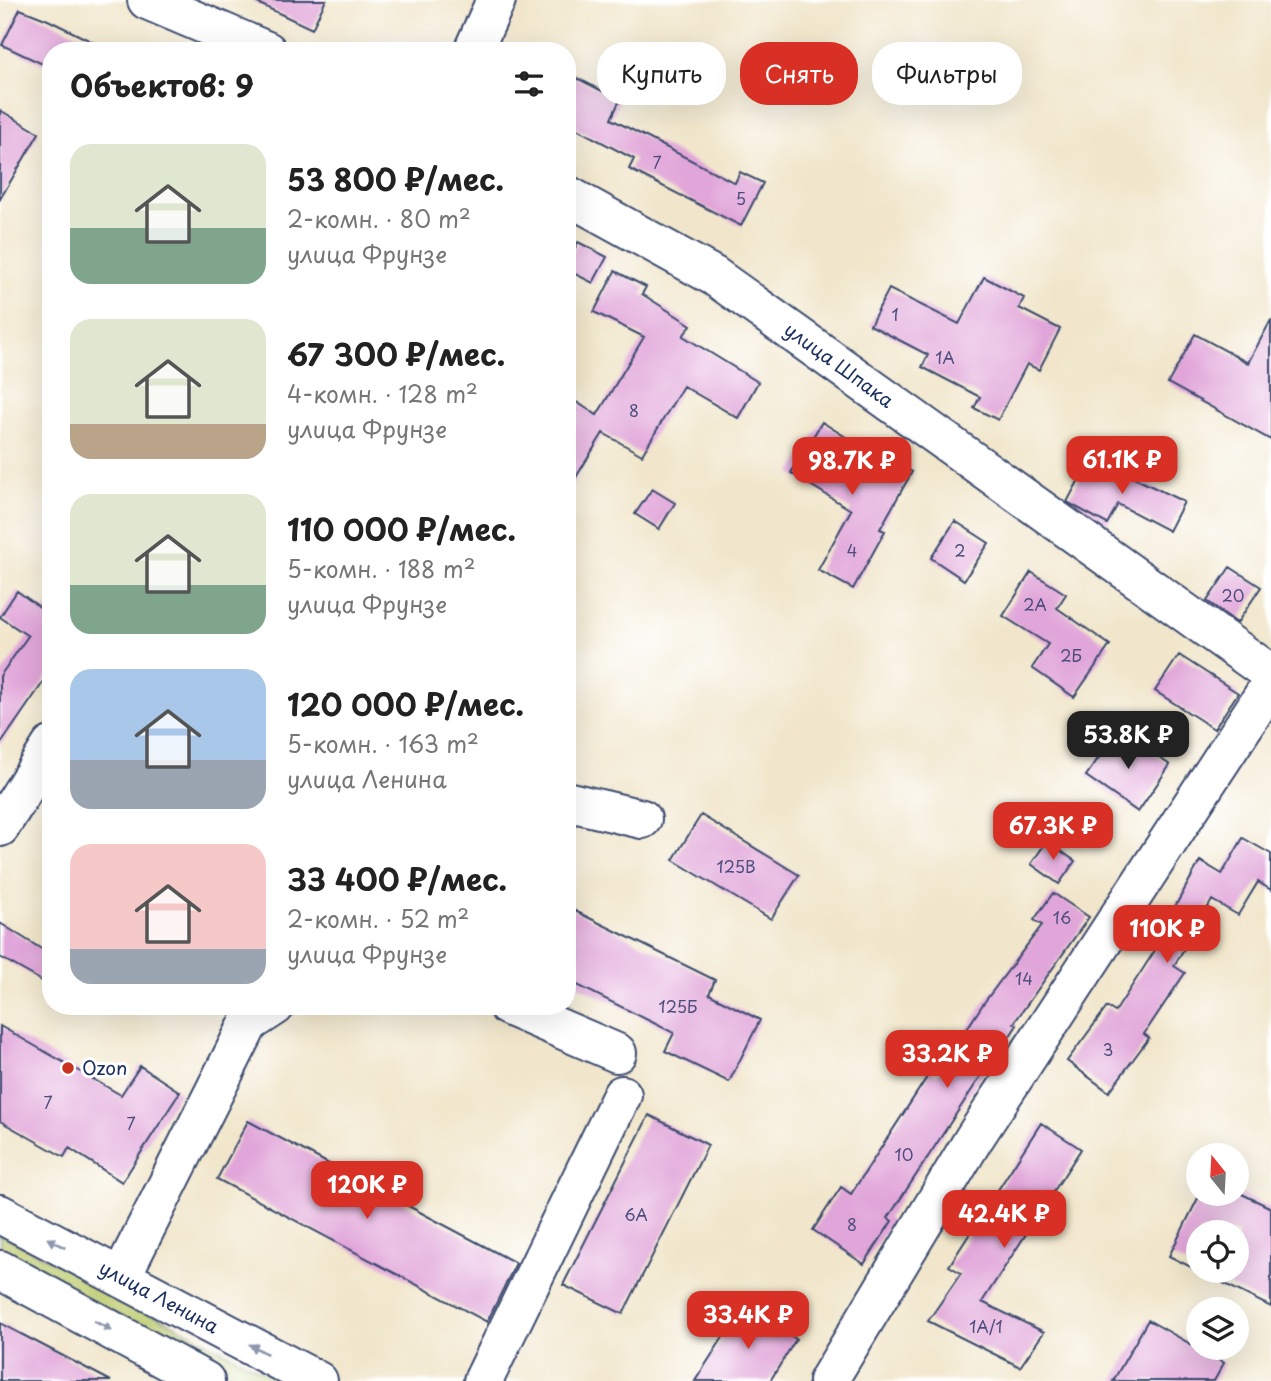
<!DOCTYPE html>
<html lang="ru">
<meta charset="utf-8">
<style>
:root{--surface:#fff;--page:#f6f6f6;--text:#222;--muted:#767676;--accent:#d93025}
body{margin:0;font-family:"Playpen Sans",sans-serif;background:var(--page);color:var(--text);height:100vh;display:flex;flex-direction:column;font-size:26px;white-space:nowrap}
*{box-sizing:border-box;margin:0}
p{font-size:23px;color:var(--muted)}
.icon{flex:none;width:38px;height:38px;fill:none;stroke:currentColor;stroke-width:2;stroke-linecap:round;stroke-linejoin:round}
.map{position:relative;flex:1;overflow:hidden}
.panel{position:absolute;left:42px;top:42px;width:534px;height:973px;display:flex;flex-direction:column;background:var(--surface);border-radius:28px;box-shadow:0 7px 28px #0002}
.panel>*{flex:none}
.banner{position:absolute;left:597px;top:42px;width:569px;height:63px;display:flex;gap:14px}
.needle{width:46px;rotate:342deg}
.fabs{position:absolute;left:1186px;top:1143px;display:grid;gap:14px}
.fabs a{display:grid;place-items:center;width:63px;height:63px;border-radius:50%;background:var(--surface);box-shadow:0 7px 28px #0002;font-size:35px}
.price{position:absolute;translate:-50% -60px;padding:0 16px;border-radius:14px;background:var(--accent);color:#fff;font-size:23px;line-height:46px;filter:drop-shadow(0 2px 4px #0008)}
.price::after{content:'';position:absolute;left:50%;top:42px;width:21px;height:16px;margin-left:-10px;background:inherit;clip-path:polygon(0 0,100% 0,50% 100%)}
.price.selected{background:#222;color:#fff}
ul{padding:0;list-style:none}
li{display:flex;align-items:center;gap:21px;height:175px;padding:0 28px}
li span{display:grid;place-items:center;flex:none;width:196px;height:140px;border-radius:21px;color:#555}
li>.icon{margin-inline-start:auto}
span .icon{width:84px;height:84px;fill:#fffc;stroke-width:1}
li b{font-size:30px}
h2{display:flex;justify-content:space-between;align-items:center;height:84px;padding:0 28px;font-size:30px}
.pill{padding:0 24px;border-radius:28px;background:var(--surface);box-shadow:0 7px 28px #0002;font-size:24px;line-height:63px}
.pill.selected{background:var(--accent);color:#fff}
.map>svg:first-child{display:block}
.green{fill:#bcca6d;stroke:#6c7c66;stroke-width:2}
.building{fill:#e1a6d9;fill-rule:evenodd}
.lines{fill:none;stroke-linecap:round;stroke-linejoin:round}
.minor-casing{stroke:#3b4a6e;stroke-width:42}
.minor{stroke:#fff;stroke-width:38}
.oneway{fill:#8d97ae}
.poi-dot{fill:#c8321e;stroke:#fff;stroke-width:2.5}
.labels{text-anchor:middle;stroke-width:6;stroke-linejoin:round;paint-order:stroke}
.number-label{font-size:16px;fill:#4c4d7d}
.street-label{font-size:19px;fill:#1b2f5e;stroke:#fff}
.poi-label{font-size:19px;fill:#1b2f5e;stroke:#fff;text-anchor:start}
</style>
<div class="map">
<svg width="1271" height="1381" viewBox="0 0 1271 1381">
<rect width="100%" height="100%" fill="#fff"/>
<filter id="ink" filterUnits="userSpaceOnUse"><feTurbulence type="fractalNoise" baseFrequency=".0143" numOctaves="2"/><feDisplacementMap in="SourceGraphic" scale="14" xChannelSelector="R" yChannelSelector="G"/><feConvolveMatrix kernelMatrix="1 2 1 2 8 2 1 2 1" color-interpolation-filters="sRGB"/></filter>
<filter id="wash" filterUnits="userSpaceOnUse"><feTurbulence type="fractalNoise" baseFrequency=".00686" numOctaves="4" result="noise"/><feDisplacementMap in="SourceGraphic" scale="28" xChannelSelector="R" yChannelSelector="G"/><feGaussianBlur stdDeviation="1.57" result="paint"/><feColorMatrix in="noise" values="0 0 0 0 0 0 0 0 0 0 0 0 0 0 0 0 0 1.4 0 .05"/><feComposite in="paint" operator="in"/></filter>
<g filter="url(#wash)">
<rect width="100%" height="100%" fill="#f1e6cb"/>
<path class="green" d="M 0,1234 L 281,1381 L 243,1381 L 0,1253 Z"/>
<g id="blocks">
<path class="building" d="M 251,0 L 326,0 L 312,29 Z
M 20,9 L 48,20 L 111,51 L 51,51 L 51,68 L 2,45 Z
M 567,73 L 620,100 L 611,119 L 735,183 L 740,172 L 763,183 L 741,226 L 629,169 L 634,159 L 567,124 Z
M 0,110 L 39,133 L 0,199 Z
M 578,242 L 607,257 L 593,283 L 567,270 L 567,263 Z
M 615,271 L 646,287 L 642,294 L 691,325 L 683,336 L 758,382 L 738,418 L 683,386 L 642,455 L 603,433 L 567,492 L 567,396 L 597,415 L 644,337 L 594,312 Z
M 984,277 L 1024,298 L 1019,308 L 1060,329 L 1039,370 L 1027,364 L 998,420 L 974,408 L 980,397 L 922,367 L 928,355 L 870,325 L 889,289 L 959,324 Z
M 1271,320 L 1271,440 L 1168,383 L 1195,334 L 1248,363 Z
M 822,422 L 887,463 L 889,459 L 912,472 L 880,529 L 885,531 L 853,589 L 818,570 L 851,510 L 791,473 Z
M 1091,457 L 1184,502 L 1169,531 L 1118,504 L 1107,524 L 1067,502 Z
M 652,489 L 675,503 L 659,529 L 635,514 Z
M 955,521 L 989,543 L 964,580 L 931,558 Z
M 1230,567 L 1261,587 L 1237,623 L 1207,601 Z
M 1031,572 L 1066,594 L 1057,608 L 1110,645 L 1074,697 L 1032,668 L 1048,644 L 1003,616 Z
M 17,591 L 45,611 L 51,602 L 51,671 L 0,745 L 0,676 L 28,636 L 0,617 Z
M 1179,655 L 1238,693 L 1214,729 L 1155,691 Z
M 1118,730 L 1170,765 L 1138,812 L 1086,776 Z
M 701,815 L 799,875 L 771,919 L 673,860 Z
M 1243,838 L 1271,854 L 1271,890 L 1258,882 L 1238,915 L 1212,900 L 1174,966 L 1185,973 L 1144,1034 L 1149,1038 L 1109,1092 L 1067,1061 L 1107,1007 L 1115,1012 L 1163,938 L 1159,936 L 1200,861 L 1222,874 Z
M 1047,841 L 1075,861 L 1059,884 L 1031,864 Z
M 1053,893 L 1089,917 L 1014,1023 L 1017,1025 L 992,1064 L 990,1062 L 888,1218 L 892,1221 L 864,1264 L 813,1230 L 841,1187 L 851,1194 L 931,1071 L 937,1075 L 983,1004 L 1042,925 L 1034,920 Z
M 567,907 L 715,980 L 709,994 L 760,1020 L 729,1082 L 665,1051 L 674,1033 L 567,980 Z
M 0,923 L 51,955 L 51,986 L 0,957 Z
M 0,1026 L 121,1095 L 140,1066 L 180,1092 L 122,1182 L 69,1148 L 64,1157 L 0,1121 Z
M 649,1115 L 708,1145 L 623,1314 L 563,1285 Z
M 248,1121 L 516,1263 L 487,1322 L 217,1179 Z
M 1041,1123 L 1081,1149 L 982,1302 L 1044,1332 L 1020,1367 L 928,1321 L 961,1273 L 949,1266 Z
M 1200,1194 L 1242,1194 L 1271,1208 L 1271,1307 L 1169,1256 ZM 1199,1232 L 1237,1232 L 1237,1270 L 1199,1270 Z
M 743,1306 L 796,1339 L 770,1381 L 695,1381 Z
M 1148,1320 L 1224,1363 L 1214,1381 L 1113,1381 Z
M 0,1323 L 111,1381 L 0,1381 Z"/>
</g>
</g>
<g filter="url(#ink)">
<use href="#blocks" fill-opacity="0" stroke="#3b4a6e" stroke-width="2"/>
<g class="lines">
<defs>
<path id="minor" d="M 147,0 L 267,51
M 473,51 L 496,0
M 567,195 L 714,276 L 1271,674
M 567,807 L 570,802 L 642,819
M 0,827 L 51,746
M 508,1006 L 617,1053
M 0,1214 L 318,1381
M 0,1270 L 205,1381
M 121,1277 L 249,1023 L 275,1006
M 483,1381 L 622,1095
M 828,1381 L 973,1140 L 1271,684"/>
</defs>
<use href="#minor" class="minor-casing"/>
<use href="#minor" class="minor"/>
</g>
<defs><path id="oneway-solid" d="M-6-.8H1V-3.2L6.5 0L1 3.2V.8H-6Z" transform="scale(1.75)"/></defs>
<g class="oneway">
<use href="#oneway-solid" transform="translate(56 1243) rotate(-152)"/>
<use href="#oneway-solid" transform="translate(103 1326) rotate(28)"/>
<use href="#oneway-solid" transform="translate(258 1349) rotate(-152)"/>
</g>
</g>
<circle class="poi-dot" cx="68" cy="1068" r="7"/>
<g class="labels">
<g class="number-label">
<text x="657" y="169">7</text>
<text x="741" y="205">5</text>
<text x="895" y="321">1</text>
<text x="945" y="364">1А</text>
<text x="634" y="417">8</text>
<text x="852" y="557">4</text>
<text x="960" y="557">2</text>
<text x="1233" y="602">20</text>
<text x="1035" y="611">2А</text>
<text x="1071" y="662">2Б</text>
<text x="736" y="873">125В</text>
<text x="1062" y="924">16</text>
<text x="1024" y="985">14</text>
<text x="678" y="1013">125Б</text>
<text x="1108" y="1056">3</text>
<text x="48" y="1109">7</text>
<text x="131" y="1130">7</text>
<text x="904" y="1161">10</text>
<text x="636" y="1221">6А</text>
<text x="852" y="1231">8</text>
<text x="986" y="1333">1А/1</text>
</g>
<g class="street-label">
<text transform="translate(839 365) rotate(36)" y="7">улица Шпака</text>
<text transform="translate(159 1297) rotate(28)" y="7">улица Ленина</text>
</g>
<g class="poi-label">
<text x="82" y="1075">Ozon</text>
</g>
</g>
</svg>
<div class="fabs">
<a><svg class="needle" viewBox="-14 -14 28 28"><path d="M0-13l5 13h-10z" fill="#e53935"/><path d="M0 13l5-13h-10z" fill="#767676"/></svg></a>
<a><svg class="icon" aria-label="locate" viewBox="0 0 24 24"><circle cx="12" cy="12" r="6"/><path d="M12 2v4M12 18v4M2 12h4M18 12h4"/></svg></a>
<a><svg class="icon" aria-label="layers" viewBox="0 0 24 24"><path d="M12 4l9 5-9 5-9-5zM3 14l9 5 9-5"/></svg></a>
</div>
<b class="price" style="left:1122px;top:496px">61.1K ₽</b>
<b class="price" style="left:852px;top:497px">98.7K ₽</b>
<b class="price selected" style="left:1128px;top:771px">53.8K ₽</b>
<b class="price" style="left:1053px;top:862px">67.3K ₽</b>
<b class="price" style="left:1167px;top:965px">110K ₽</b>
<b class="price" style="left:947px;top:1090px">33.2K ₽</b>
<b class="price" style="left:367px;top:1221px">120K ₽</b>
<b class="price" style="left:1004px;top:1250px">42.4K ₽</b>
<b class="price" style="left:748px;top:1351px">33.4K ₽</b>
<div class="banner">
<a class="pill">Купить</a>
<a class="pill selected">Снять</a>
<a class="pill">Фильтры</a>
</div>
<section class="panel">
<h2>Объектов: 9<svg class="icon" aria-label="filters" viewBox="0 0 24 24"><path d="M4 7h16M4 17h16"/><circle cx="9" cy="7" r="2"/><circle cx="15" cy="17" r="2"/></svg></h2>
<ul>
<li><span style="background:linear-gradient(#dfe7d0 60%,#7fa58c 0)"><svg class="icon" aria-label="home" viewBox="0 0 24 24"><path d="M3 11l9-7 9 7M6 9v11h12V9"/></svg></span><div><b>53 800 ₽/мес.</b><p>2-комн. · 80 m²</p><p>улица Фрунзе</p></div></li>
<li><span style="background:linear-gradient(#dfe7d0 75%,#b9a48a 0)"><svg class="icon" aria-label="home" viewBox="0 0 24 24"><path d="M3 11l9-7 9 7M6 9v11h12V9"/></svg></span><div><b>67 300 ₽/мес.</b><p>4-комн. · 128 m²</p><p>улица Фрунзе</p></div></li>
<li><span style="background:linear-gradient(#dfe7d0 65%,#7fa58c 0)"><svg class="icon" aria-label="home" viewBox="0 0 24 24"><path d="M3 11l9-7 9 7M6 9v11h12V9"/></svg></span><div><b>110 000 ₽/мес.</b><p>5-комн. · 188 m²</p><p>улица Фрунзе</p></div></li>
<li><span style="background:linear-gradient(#a9c7e8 65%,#9aa5b1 0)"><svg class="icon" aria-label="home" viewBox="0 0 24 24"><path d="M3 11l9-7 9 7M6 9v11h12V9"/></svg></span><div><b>120 000 ₽/мес.</b><p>5-комн. · 163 m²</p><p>улица Ленина</p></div></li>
<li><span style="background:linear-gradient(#f6c9c9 75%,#9aa5b1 0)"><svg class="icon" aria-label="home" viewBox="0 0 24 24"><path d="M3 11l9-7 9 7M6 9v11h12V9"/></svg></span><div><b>33 400 ₽/мес.</b><p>2-комн. · 52 m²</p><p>улица Фрунзе</p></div></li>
</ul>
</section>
</div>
